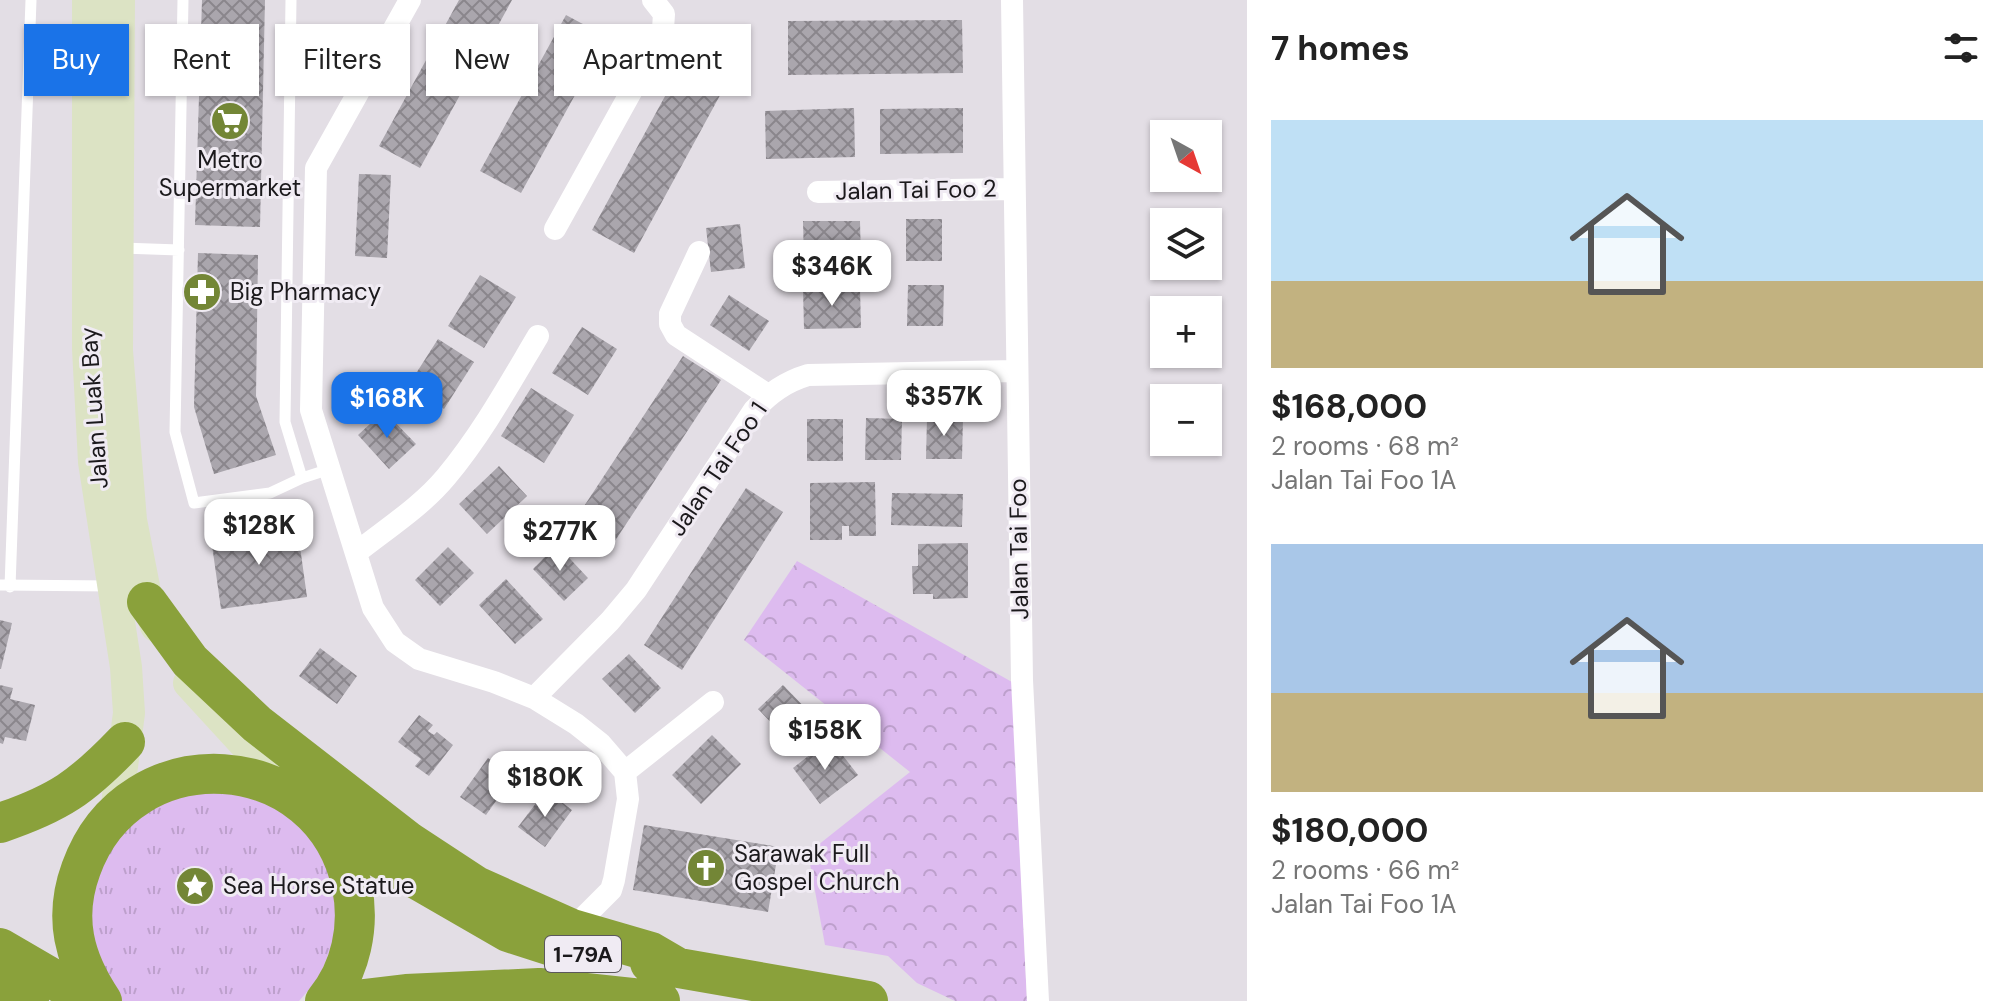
<!DOCTYPE html>
<meta charset="utf-8">
<style>
:root{--surface:#fff;--page:#f2f2f2;--text:#222;--muted:#767676;--accent:#1a73e8}
body{margin:0;font-family:"DM Sans",sans-serif;background:var(--page);color:var(--text);height:100vh;display:flex;flex-direction:column;font-size:30px;white-space:nowrap}
*{box-sizing:border-box;margin:0}
p{font-size:26px;color:var(--muted)}
.icon{flex:none;width:44px;height:44px;fill:none;stroke:currentColor;stroke-width:2;stroke-linecap:round;stroke-linejoin:round}
.map{position:relative;flex:1;overflow:hidden}
.side{display:flex;flex-direction:column;background:var(--surface);width:760px}
.side>*{flex:none}
.hud{position:absolute;left:24px;top:24px;width:760px;height:72px;display:flex;gap:16px}
.needle{width:52px;rotate:140deg}
.controls{position:absolute;left:1150px;top:120px;display:grid;gap:16px}
.controls a{display:grid;place-items:center;width:72px;height:72px;border-radius:0px;background:var(--surface);box-shadow:0 2px 6px #0004;font-size:40px}
.price{position:absolute;translate:-50% -68px;padding:0 18px;border-radius:16px;background:#fff;color:#222;font-size:26px;line-height:52px;filter:drop-shadow(0 2px 4px #0008)}
.price::after{content:'';position:absolute;left:50%;top:48px;width:24px;height:18px;margin-left:-12px;background:inherit;clip-path:polygon(0 0,100% 0,50% 100%)}
.price.selected{background:var(--accent);color:#fff}
ul{padding:0;list-style:none}
li{display:grid;align-content:center;gap:16px;height:424px;padding:0 24px}
li span{display:grid;place-items:center;height:248px;border-radius:0px;color:#555}
li>.icon{margin-inline-start:auto}
span .icon{width:144px;height:144px;fill:#fffc;stroke-width:1}
li b{font-size:34px}
h2{display:flex;justify-content:space-between;align-items:center;height:96px;padding:0 24px;font-size:34px}
.tag{padding:0 28px;border-radius:0px;background:var(--surface);box-shadow:0 2px 6px #0004;font-size:28px;line-height:72px}
.tag.selected{background:var(--accent);color:#fff}
main{display:flex;flex:1;min-height:0}
.map>svg:first-child{display:block}
.grass{fill:url(#grass-tufts)}
.forest{fill:url(#forest-crowns)}
.building{fill:url(#building-cross-hatch)}
.lines{fill:none;stroke-linecap:round;stroke-linejoin:round}
.lane{stroke:#fff;stroke-width:11}
.street{stroke:#fff;stroke-width:22}
.secondary{stroke:#dce3c4;stroke-width:32}
.highway{stroke:#8aa13b;stroke-width:40}
.labels{text-anchor:middle;stroke-width:6;stroke-linejoin:round;paint-order:stroke}
.shield{fill:#f0ebf3;stroke:#5b585c;stroke-width:2}
.shield-label{font-size:22px;font-weight:bold;fill:#1b191c}
.poi-label{font-size:24px;fill:#1b191c;stroke:#f0ebf3;text-anchor:start}
.street-label{font-size:24px;fill:#1b191c;stroke:#f0ebf3}
</style>
<main>
<div class="map">
<svg width="1247" height="1001" viewBox="0 0 1247 1001">
<defs>
<pattern id="grass-tufts" width="24" height="20" patternUnits="userSpaceOnUse" patternTransform="scale(2)"><rect width="24" height="20" fill="#ddbbef"/><path d="M3 7l-1-3M5 7V3M7 7l1-3M15 17l-1-3M17 17v-4M19 17l1-3" fill="none" stroke="#bda0cc"/></pattern>
<pattern id="forest-crowns" width="20" height="18" patternUnits="userSpaceOnUse" patternTransform="scale(2)"><rect width="20" height="18" fill="#ddbbef"/><path d="M2 6a3 3 0 1 1 6 0M12 15a3 3 0 1 1 6 0" fill="none" stroke="#bda0cc"/></pattern>
<pattern id="building-cross-hatch" width="8" height="8" patternUnits="userSpaceOnUse" patternTransform="scale(2)"><rect width="8" height="8" fill="#aaa6ad"/><path d="M0 0l8 8M0 8l8-8" fill="none" stroke="#8a868c"/></pattern>
</defs>
<rect width="100%" height="100%" fill="#e3dee5"/>
<path class="grass" d="M 171,792 L 258,794 L 295,817 L 322,852 L 336,893 L 335,937 L 319,978 L 299,1001 L 122,1001 L 93,961 L 88,883 L 103,846 Z"/>
<path class="forest" d="M 797,561 L 1012,682 L 1027,1001 L 955,1001 L 917,983 L 888,956 L 825,945 L 808,853 L 910,772 L 744,640 Z"/>
<path class="building" d="M 202,0 L 265,0 L 260,227 L 195,225 Z
M 459,0 L 512,0 L 420,168 L 379,146 Z
M 566,15 L 607,37 L 521,193 L 480,171 Z
M 962,20 L 963,73 L 788,75 L 788,21 Z
M 700,32 L 742,55 L 634,253 L 592,230 Z
M 854,108 L 855,157 L 766,159 L 765,111 Z
M 963,108 L 963,153 L 880,154 L 880,109 Z
M 359,174 L 391,175 L 387,258 L 355,256 Z
M 906,219 L 942,219 L 942,261 L 906,261 Z
M 803,221 L 860,221 L 861,261 L 804,261 Z
M 740,224 L 745,268 L 711,272 L 706,228 Z
M 198,253 L 258,255 L 256,396 L 276,455 L 214,474 L 194,407 Z
M 480,275 L 516,297 L 484,348 L 448,326 Z
M 908,285 L 944,285 L 943,326 L 907,326 Z
M 803,288 L 860,288 L 861,328 L 804,329 Z
M 729,295 L 769,321 L 749,351 L 710,325 Z
M 582,327 L 617,349 L 588,395 L 552,373 Z
M 438,339 L 474,362 L 444,409 L 408,386 Z
M 683,356 L 721,380 L 607,553 L 569,529 Z
M 531,388 L 574,415 L 544,463 L 501,436 Z
M 384,411 L 416,444 L 389,469 L 358,435 Z
M 866,418 L 902,419 L 901,460 L 865,460 Z
M 927,418 L 963,418 L 962,459 L 926,459 Z
M 807,419 L 843,419 L 843,461 L 807,461 Z
M 499,466 L 527,496 L 487,534 L 459,504 Z
M 875,482 L 876,536 L 849,536 L 849,526 L 842,526 L 842,540 L 810,540 L 810,483 Z
M 746,488 L 783,512 L 682,670 L 644,645 Z
M 892,493 L 963,494 L 962,527 L 891,525 Z
M 297,525 L 307,597 L 221,609 L 211,538 Z
M 968,543 L 968,598 L 933,599 L 933,594 L 913,594 L 912,566 L 918,566 L 918,544 Z
M 557,545 L 588,578 L 564,601 L 533,569 Z
M 448,547 L 474,573 L 440,606 L 415,580 Z
M 506,579 L 543,619 L 515,644 L 479,605 Z
M 0,620 L 12,623 L 1,669 L 0,669 Z
M 320,648 L 357,676 L 337,704 L 299,676 Z
M 629,654 L 661,688 L 635,713 L 602,679 Z
M 0,685 L 13,688 L 10,699 L 35,705 L 26,741 L 5,737 L 3,744 L 0,743 Z
M 783,685 L 815,718 L 790,742 L 758,709 Z
M 419,715 L 433,725 L 428,731 L 434,735 L 437,732 L 453,745 L 429,776 L 415,766 L 421,759 L 398,742 Z
M 712,735 L 741,764 L 701,804 L 672,775 Z
M 830,739 L 858,775 L 820,804 L 793,768 Z
M 488,758 L 514,776 L 486,815 L 460,797 Z
M 546,790 L 572,810 L 545,847 L 518,827 Z
M 644,825 L 779,847 L 768,912 L 633,890 Z"/>
<g class="lines">
<path class="lane" d="M 183,0 L 175,432 L 194,503 L 270,493 L 302,478 L 285,422 L 291,0
M 122,248 L 179,250
M 302,478 L 330,469
M 0,585 L 111,586
M 10,587 L 31,0"/>
<path class="street" d="M 410,0 L 316,168 L 311,410 L 373,608 L 395,642 L 419,659 L 494,682 L 534,698 L 576,724 L 600,743 L 625,772 L 628,799 L 614,880 L 611,890 L 572,929
M 1012,0 L 1022,680 L 1038,1001
M 818,192 L 1014,189
M 555,229 L 631,92 L 663,29 L 664,14 L 653,0
M 699,252 L 670,314 L 670,324 L 676,335 L 768,395
M 356,553 C 386,529 421,507 446,477 C 482,434 510,383 538,336
M 534,698 L 610,621 L 636,590 L 754,410 C 770,393 785,382 808,375 L 1016,371
M 625,772 L 713,702"/>
<path class="secondary" d="M 88,0 L 88,349 L 94,462 L 126,667 L 129,713 L 116,812
M 119,0 L 117,351 L 131,520 L 147,602 L 156,626
M 189,683 L 290,793"/>
<path class="highway" d="M 147,602 L 190,661 L 257,724 L 409,842 L 476,886 L 572,929 L 651,952 L 675,966
M 0,823 C 59,803 82,787 125,742
M 326,827 L 508,932 L 567,951
M 0,948 L 91,1001
M 650,963 L 868,1001
M 0,982 L 29,1001
M 102,1001 C 74,959 63,918 81,869 C 129,734 323,745 352,887 C 360,926 351,970 325,1001
M 347,1001 L 406,994 L 539,988 L 660,1001"/>
</g>
<defs>
<symbol id="supermarket-disc" viewBox="-11 -11 22 22"><circle r="9.5" fill="#738636" stroke="#f0ebf3"/><path d="M-6-5.5h2.5l.6 2H6L4.5 2H-2.5L-4.4-4H-6ZM-1.5 3.2a1.3 1.3 0 1 0 .1 0ZM3 3.2a1.3 1.3 0 1 0 .1 0Z" fill="#fff"/></symbol>
<symbol id="pharmacy-disc" viewBox="-11 -11 22 22"><circle r="9.5" fill="#738636" stroke="#f0ebf3"/><path d="M-2-6h4v4h4v4h-4v4h-4v-4h-4v-4h4Z" fill="#fff"/></symbol>
<symbol id="church-disc" viewBox="-11 -11 22 22"><circle r="9.5" fill="#738636" stroke="#f0ebf3"/><path d="M-1.2-6h2.4v3.5h3.3v2.4h-3.3V6h-2.4V-.1h-3.3v-2.4h3.3Z" fill="#fff"/></symbol>
<symbol id="sight-disc" viewBox="-11 -11 22 22"><circle r="9.5" fill="#738636" stroke="#f0ebf3"/><path d="M0-6L1.8-2.2L6-1.7L2.9 1.2L3.7 5.4L0 3.3L-3.7 5.4L-2.9 1.2L-6-1.7L-1.8-2.2Z" fill="#fff"/></symbol>
</defs>
<g fill-rule="evenodd">
<use href="#supermarket-disc" x="208" y="99" width="44" height="44"/>
<use href="#pharmacy-disc" x="180" y="270" width="44" height="44"/>
<use href="#church-disc" x="684" y="846" width="44" height="44"/>
<use href="#sight-disc" x="173" y="864" width="44" height="44"/>
</g>
<g class="labels">
<rect class="shield" x="545" y="936" width="76" height="36" rx="6"/>
<g class="shield-label">
<text x="583" y="962">1-79A</text>
</g>
<g class="poi-label">
<text x="230" y="168" text-anchor="middle">Metro<tspan x="230" dy="28">Supermarket</tspan></text>
<text x="230" y="300">Big Pharmacy</text>
<text x="734" y="862">Sarawak Full<tspan x="734" dy="28">Gospel Church</tspan></text>
<text x="223" y="894">Sea Horse Statue</text>
</g>
<g class="street-label">
<text transform="translate(916 190) rotate(-1)" y="8">Jalan Tai Foo 2</text>
<text transform="translate(94 408) rotate(-94)" y="8">Jalan Luak Bay</text>
<text transform="translate(718 469) rotate(-56)" y="8">Jalan Tai Foo 1</text>
<text transform="translate(1019 549) rotate(-91)" y="8">Jalan Tai Foo</text>
</g>
</g>
</svg>
<div class="controls">
<a><svg class="needle" viewBox="-14 -14 28 28"><path d="M0-13l5 13h-10z" fill="#e53935"/><path d="M0 13l5-13h-10z" fill="#767676"/></svg></a>
<a><svg class="icon" aria-label="layers" viewBox="0 0 24 24"><path d="M12 4l9 5-9 5-9-5zM3 14l9 5 9-5"/></svg></a>
<a>+</a>
<a>−</a>
</div>
<b class="price" style="left:832px;top:308px">$346K</b>
<b class="price" style="left:944px;top:438px">$357K</b>
<b class="price selected" style="left:387px;top:440px">$168K</b>
<b class="price" style="left:259px;top:567px">$128K</b>
<b class="price" style="left:560px;top:573px">$277K</b>
<b class="price" style="left:825px;top:772px">$158K</b>
<b class="price" style="left:545px;top:819px">$180K</b>
<div class="hud">
<a class="tag selected">Buy</a>
<a class="tag">Rent</a>
<a class="tag">Filters</a>
<a class="tag">New</a>
<a class="tag">Apartment</a>
</div>
</div>
<section class="side">
<h2>7 homes<svg class="icon" aria-label="filters" viewBox="0 0 24 24"><path d="M4 7h16M4 17h16"/><circle cx="9" cy="7" r="2"/><circle cx="15" cy="17" r="2"/></svg></h2>
<ul>
<li><span style="background:linear-gradient(#bfe0f5 65%,#c2b280 0)"><svg class="icon" aria-label="home" viewBox="0 0 24 24"><path d="M3 11l9-7 9 7M6 9v11h12V9"/></svg></span><div><b>$168,000</b><p>2 rooms · 68 m²</p><p>Jalan Tai Foo 1A</p></div></li>
<li><span style="background:linear-gradient(#a9c7e8 60%,#c2b280 0)"><svg class="icon" aria-label="home" viewBox="0 0 24 24"><path d="M3 11l9-7 9 7M6 9v11h12V9"/></svg></span><div><b>$180,000</b><p>2 rooms · 66 m²</p><p>Jalan Tai Foo 1A</p></div></li>
</ul>
</section>
</main>
